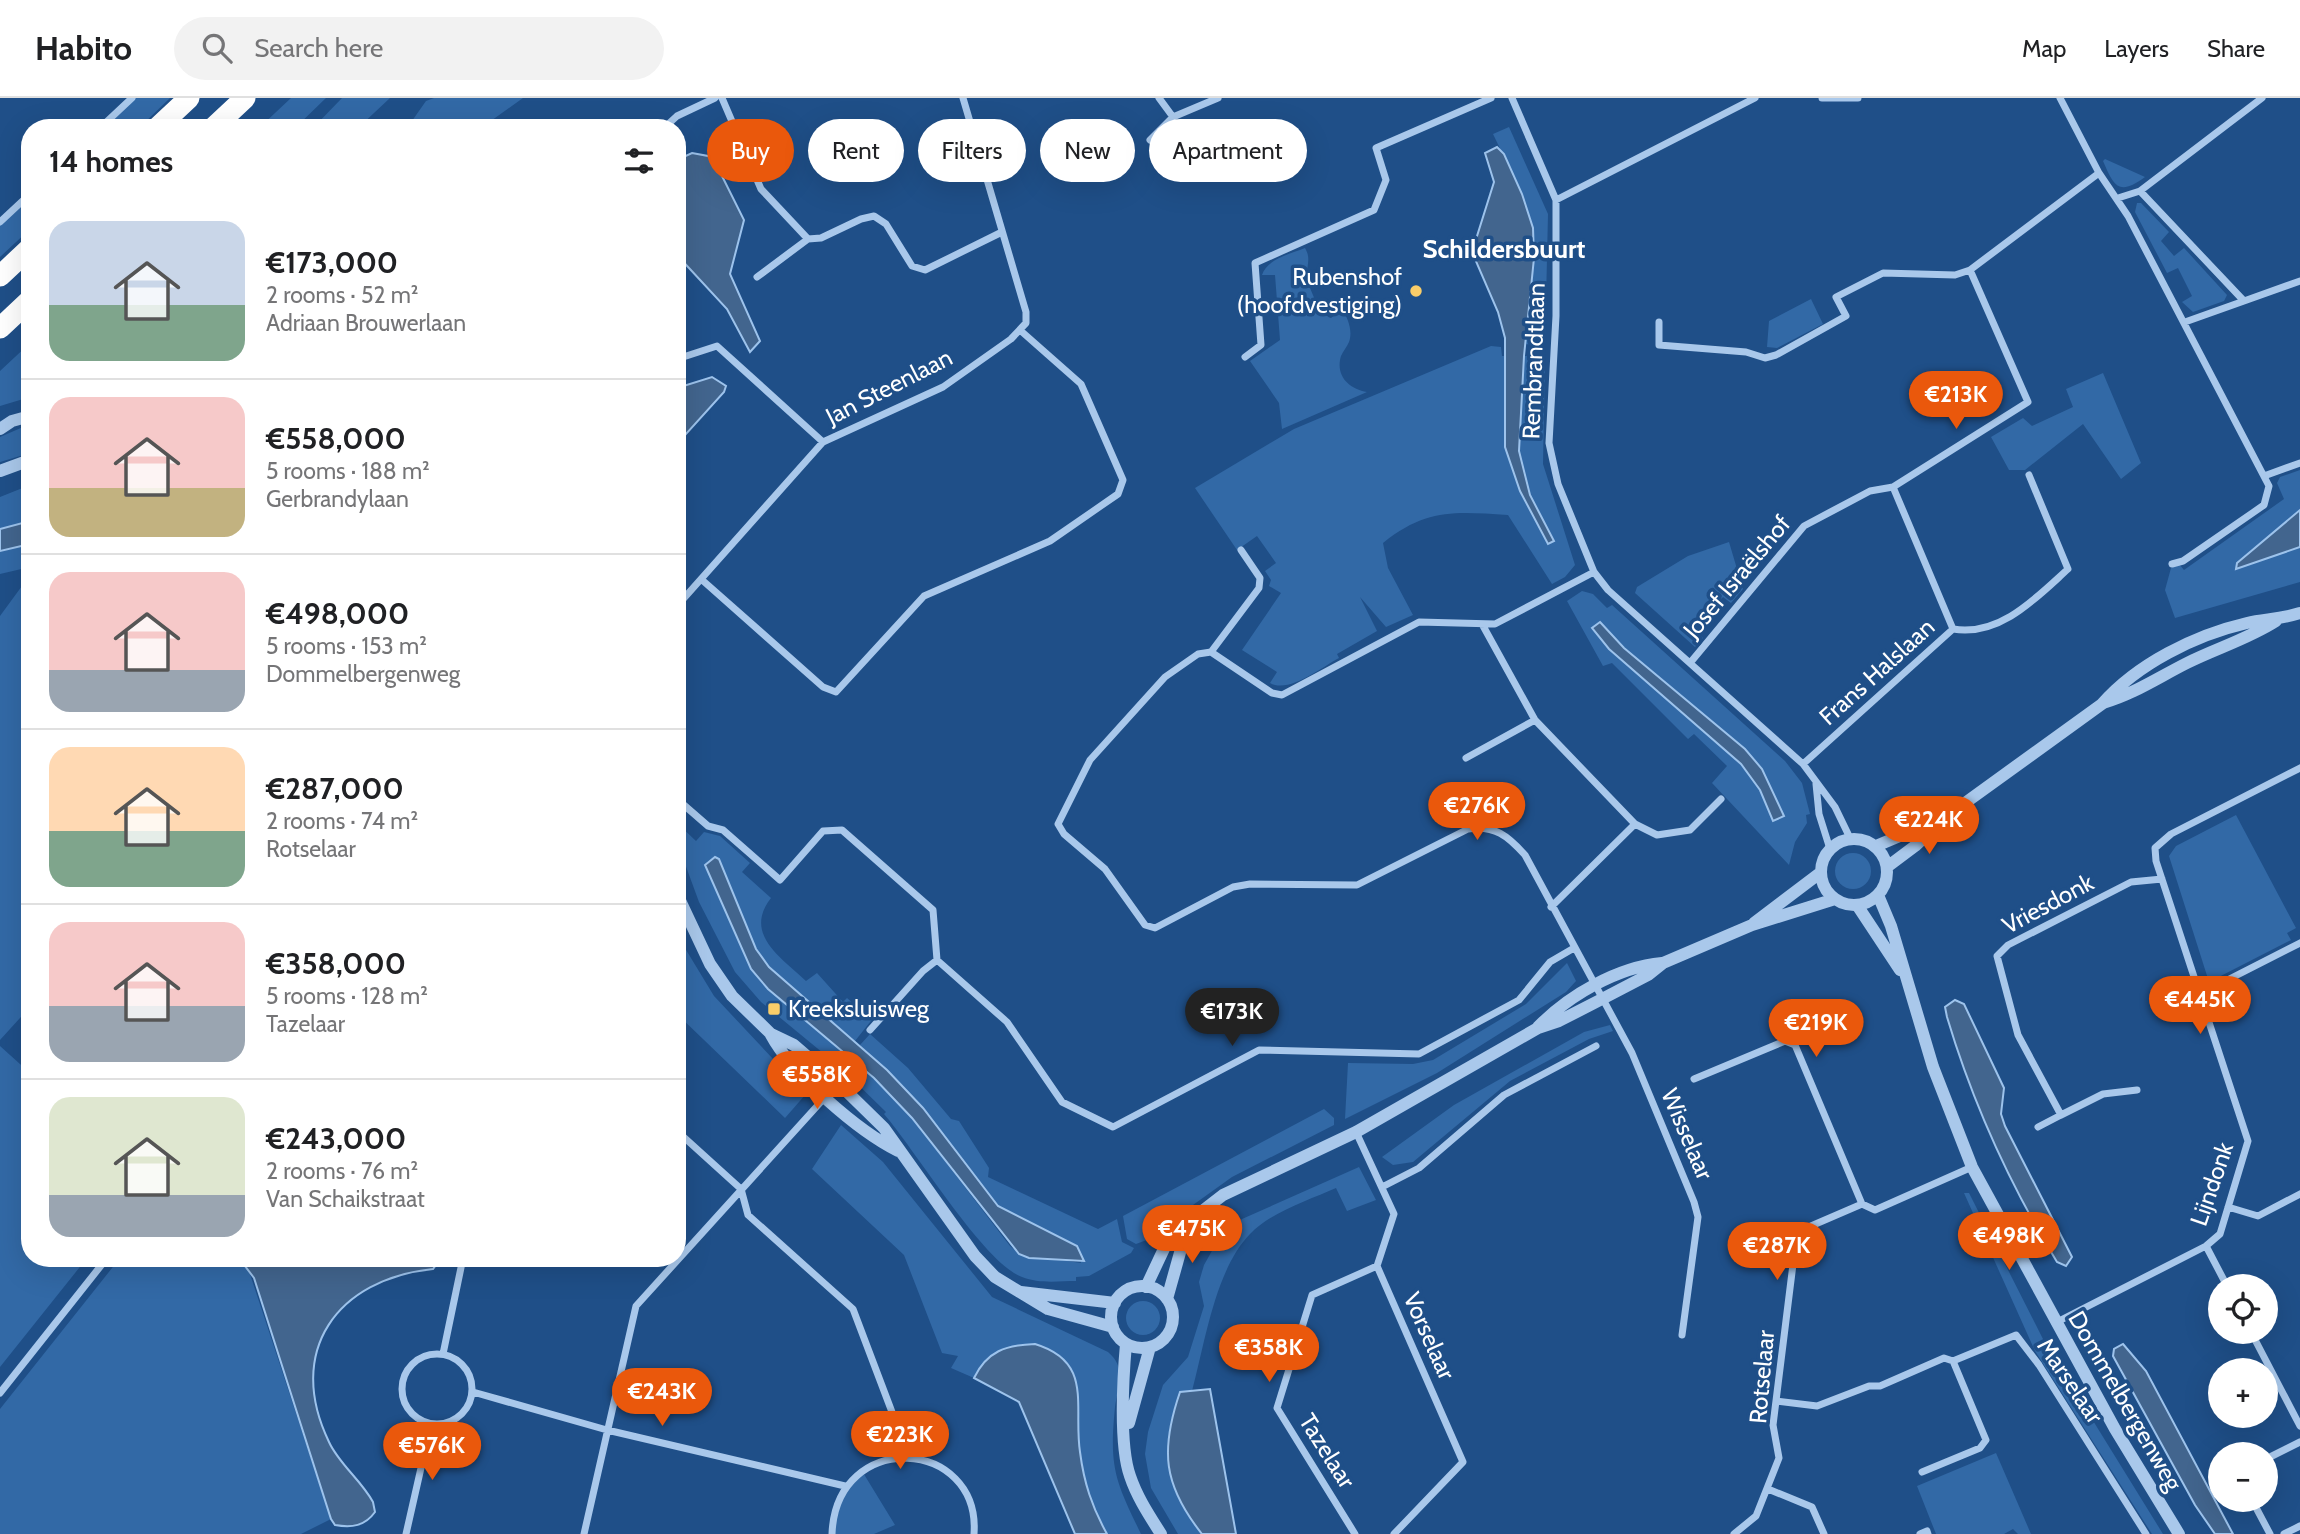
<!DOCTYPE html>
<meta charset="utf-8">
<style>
:root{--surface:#fff;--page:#f2f2f2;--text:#202124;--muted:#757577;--line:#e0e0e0;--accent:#ea580c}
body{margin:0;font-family:Cabin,sans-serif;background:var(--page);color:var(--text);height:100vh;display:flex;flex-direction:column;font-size:26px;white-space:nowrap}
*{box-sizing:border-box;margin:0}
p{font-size:23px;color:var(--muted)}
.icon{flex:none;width:38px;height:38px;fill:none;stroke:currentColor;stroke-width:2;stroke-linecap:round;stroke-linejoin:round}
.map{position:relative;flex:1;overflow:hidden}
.sheet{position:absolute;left:21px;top:21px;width:665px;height:1148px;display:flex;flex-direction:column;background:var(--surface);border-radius:28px;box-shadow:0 7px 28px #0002}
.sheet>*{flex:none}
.hud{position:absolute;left:707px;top:21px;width:665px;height:63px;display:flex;gap:14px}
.fabs{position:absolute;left:2208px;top:1176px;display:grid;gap:14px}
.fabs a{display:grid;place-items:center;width:70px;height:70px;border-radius:50%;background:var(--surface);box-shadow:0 7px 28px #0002;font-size:35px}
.price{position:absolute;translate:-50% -60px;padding:0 16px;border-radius:24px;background:var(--accent);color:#fff;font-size:23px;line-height:46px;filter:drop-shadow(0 2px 4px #0008)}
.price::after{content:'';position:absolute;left:50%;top:42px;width:21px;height:16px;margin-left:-10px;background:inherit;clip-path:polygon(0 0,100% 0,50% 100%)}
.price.selected{background:#222;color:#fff}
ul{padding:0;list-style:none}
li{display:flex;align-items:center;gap:21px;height:175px;padding:0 28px}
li+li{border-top:2px solid var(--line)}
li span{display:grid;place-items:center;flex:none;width:196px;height:140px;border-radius:21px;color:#555}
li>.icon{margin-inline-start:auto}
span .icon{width:84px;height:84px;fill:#fffc;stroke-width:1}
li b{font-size:30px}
h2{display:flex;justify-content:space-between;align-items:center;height:84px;padding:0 28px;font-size:30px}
.pill{padding:0 24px;border-radius:32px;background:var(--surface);box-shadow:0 7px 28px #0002;font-size:24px;line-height:63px}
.pill.selected{background:var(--accent);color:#fff}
header{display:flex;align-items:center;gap:42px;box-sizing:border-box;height:98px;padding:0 35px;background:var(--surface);border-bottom:2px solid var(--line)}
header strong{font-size:33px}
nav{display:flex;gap:38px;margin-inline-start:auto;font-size:24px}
.search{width:490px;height:63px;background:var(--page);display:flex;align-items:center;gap:18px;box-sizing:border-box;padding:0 24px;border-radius:38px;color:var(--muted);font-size:26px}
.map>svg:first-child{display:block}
.green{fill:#3269a6;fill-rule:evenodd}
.water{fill:#42658e;stroke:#9dc3ec;stroke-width:2}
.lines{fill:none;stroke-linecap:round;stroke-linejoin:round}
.minor{stroke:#a9c8eb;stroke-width:7}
.tertiary{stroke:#a9c8eb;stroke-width:12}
.motorway{stroke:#fff;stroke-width:21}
.poi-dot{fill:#f9cd69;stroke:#1f4f88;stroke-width:2.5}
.labels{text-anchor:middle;stroke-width:7;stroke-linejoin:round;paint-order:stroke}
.poi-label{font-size:24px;fill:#fff;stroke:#1f4f88;text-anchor:end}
.street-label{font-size:24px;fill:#fff;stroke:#1f4f88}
.neighbourhood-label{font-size:26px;font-weight:bold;fill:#fff;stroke:#1f4f88}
</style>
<header>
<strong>Habito</strong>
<div class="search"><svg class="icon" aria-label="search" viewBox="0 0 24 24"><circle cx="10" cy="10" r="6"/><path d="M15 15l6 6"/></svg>Search here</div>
<nav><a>Map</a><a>Layers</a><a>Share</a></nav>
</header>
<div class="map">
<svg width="2300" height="1436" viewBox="0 0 2300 1436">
<rect width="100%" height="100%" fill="#1f4f88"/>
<path class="green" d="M 128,0 L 170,0 L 139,30 L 97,30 Z
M 291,0 L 326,0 L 295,30 L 259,30 Z
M 342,0 L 390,0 L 358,30 L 313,30 Z
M 434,0 L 523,0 L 481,30 L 407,30 L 426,3 Z
M 1509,29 L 1548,116 L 1545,248 L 1525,246 L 1534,160 L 1533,130 L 1522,96 L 1493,36 Z
M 2105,61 L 2145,79 C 2119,98 2114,89 2103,63 Z
M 30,92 L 30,131 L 0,159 L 0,120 Z
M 2137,105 L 2141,105 L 2169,134 L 2161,143 L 2174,158 L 2184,150 L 2227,197 L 2224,203 L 2193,214 L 2182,204 L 2192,198 L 2178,170 L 2167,175 L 2135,114 Z
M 1305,150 C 1311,160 1307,166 1307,177 C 1308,189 1320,217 1331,220 L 1342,211 C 1348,220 1353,233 1349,244 C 1347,249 1343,253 1341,258 C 1335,278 1349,291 1367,294 L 1282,331 L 1279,305 L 1250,263 L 1280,242 L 1275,177 L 1262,177 C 1267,161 1290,156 1305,150 Z
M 1811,201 L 1823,226 L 1777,250 L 1767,249 L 1769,223 Z
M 30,245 L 30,299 L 0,308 L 0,273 Z
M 1491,248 L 1501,249 L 1502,258 L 1506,258 L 1504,341 L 1520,393 L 1554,442 L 1530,397 L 1519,353 L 1524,258 L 1545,257 L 1543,366 L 1575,467 L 1565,479 L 1552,486 L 1508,417 C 1455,414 1427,410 1383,445 L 1388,470 L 1413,517 L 1386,529 L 1360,499 L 1377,533 L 1337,556 L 1339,560 C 1322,569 1289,596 1270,585 L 1277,574 L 1242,552 L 1281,495 L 1269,488 L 1271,482 L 1265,473 L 1276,465 L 1257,438 L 1237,452 L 1195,390 L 1294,331 Z
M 2103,275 L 2141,365 L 2121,381 L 2083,326 L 2025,372 L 2009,372 L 1991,339 L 2023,320 L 2032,328 L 2073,309 L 2066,291 Z
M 30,326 L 30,355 L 0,364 L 0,339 Z
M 2300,372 L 2300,412 L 2237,465 L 2236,471 L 2300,449 L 2300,484 L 2175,520 L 2165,492 L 2171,470 L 2179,466 L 2184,472 L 2284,401 L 2277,385 L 2280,379 Z
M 30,387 L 30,423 L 0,431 L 0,399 Z
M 1729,444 L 1743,491 L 1731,505 L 1723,499 L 1694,531 L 1703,540 L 1695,549 L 1635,495 L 1637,489 L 1688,458 Z
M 30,446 L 30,469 L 0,476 L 0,453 Z
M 30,477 L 30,887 L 23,894 L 30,903 L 30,909 L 0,942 L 0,518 Z
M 1582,493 L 1593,496 L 1607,510 L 1612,507 L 1785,663 L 1802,685 L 1810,716 L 1806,717 L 1807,725 L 1795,744 L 1789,767 L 1712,685 L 1727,668 L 1694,636 L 1688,641 L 1612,565 L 1603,568 L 1567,503 ZM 1600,524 L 1624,550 L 1762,671 L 1784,718 L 1773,722 L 1760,692 L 1741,666 L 1609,551 L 1592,530 Z
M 2236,717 L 2296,830 L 2287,835 L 2291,842 L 2209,884 L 2169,758 L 2176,748 Z
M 677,725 L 696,743 L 704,734 L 720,738 L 750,765 L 742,774 L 771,800 C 743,836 781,859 806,883 L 817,875 L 843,904 L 847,900 L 864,915 L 877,904 L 882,909 L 855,943 L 769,869 L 756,851 L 719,761 L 708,763 L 706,768 L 751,871 L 768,891 L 874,980 L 912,1020 L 1010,1148 L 1019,1156 L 1081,1165 L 1077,1148 L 998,1108 L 923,1010 L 860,947 L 870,936 L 908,970 L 951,1021 L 959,1023 L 989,1070 L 988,1079 L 1098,1131 L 1117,1121 L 1122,1144 L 1134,1150 L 1131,1155 L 1089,1178 L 1076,1179 L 1076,1183 C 1059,1183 1039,1186 1022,1179 C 984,1165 916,1053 884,1016 L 886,1014 L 840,969 L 761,904 L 735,874 L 699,804 L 677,744 Z
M1835 773a18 18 0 1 1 36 0a18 18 0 1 1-36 0Z
M 677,837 L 714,898 L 806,996 L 785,1020 L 677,916 Z
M 1567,865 L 1576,883 L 1566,894 L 1437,975 L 1345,1021 L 1348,965 L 1413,966 L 1433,962 L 1526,906 Z
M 1610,927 L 1613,933 L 1589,941 L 1510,983 L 1413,1064 L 1393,1067 L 1382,1059 L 1454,1007 L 1584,934 Z
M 0,948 L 30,975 L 30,1160 L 87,1160 L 0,1269 Z
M 1324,1011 L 1334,1020 L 1334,1027 L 1232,1079 L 1186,1112 L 1168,1134 L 1136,1146 L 1127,1141 L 1123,1118 Z
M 841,1027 L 883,1064 L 992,1199 L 1108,1254 C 1127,1270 1118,1288 1115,1309 C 1109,1370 1115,1382 1141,1436 L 1107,1436 L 1087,1396 L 1079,1351 L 1079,1304 L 1035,1246 C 1007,1247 987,1254 974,1280 L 951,1270 L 958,1258 L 942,1255 L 904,1157 L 812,1071 Z
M 1359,1069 L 1376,1102 L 1347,1113 L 1336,1090 C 1309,1102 1271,1114 1250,1136 C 1215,1172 1205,1245 1192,1293 L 1180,1294 C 1159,1352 1163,1387 1202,1436 L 1178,1436 L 1151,1390 L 1145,1356 L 1148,1334 L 1163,1287 L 1188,1259 L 1204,1208 L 1199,1184 L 1204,1167 L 1213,1151 L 1242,1121 Z
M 1964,1095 L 1969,1095 L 2045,1245 L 2163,1436 L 2152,1436 L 2035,1253 Z
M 120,1160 L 239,1160 L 248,1170 L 331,1421 L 301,1436 L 0,1436 L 0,1311 Z
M1126 1220a17 17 0 1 1 34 0a17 17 0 1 1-34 0Z
M 1996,1355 L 2031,1436 L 2018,1436 L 2013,1431 L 2004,1436 L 1936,1436 L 1917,1388 Z
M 862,1373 L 895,1427 L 874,1436 L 832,1436 L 838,1404 Z"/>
<path class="water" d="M 1497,49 L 1504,56 L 1522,96 L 1533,130 L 1534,160 L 1524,258 L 1519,353 L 1530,397 L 1554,443 L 1548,446 L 1520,393 L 1505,349 L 1505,240 L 1498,214 L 1472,154 L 1494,84 L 1485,55 Z
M 692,55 L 708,58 L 715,64 L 744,122 L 730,176 L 760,243 L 750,254 L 727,211 L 677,157 L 677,62 Z
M 712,279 L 726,288 L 724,294 L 677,346 L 677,290 Z
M 2300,412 L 2300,449 L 2236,471 L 2237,465 Z
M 30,423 L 30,446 L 0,453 L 0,431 Z
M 1600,524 L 1624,550 L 1745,651 L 1762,671 L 1784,718 L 1773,723 L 1760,692 L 1741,666 L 1609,551 L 1592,530 Z
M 715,759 L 719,761 L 756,851 L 769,869 L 887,972 L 923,1010 L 998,1108 L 1077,1148 L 1084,1163 L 1029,1160 L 1019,1156 L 912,1020 L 874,980 L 768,891 L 751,871 L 705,767 Z
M 1955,902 L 1964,906 L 2004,990 L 2001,1016 L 2005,1028 L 2072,1159 L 2066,1168 L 2057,1164 C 2010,1087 1973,1006 1947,919 L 1945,909 Z
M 239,1160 L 436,1160 L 436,1167 L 433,1171 C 337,1181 285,1253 329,1344 C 339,1366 361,1382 373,1404 L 375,1414 C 365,1428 352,1430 335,1427 L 331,1421 L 254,1180 Z
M 1035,1246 C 1094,1264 1073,1308 1080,1354 C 1084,1385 1092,1409 1107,1436 L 1075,1436 L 1019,1304 L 974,1280 C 987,1253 1006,1247 1035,1246 Z
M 2123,1246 L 2146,1273 L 2233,1436 L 2215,1436 L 2195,1407 L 2113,1258 L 2114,1251 Z
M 1210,1291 L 1236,1436 L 1202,1436 C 1163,1387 1160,1352 1180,1294 Z"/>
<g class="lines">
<path class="minor" d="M 722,0 L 761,91 L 808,141
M 1159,0 L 1173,19 L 1218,0
M 1512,0 L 1556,102 L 1556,218 L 1549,345 L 1558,386 L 1594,474 L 1608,492 L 1803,666 L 1835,709 L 1850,740
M 1822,0 L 1858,0
M 100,30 L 132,0
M 664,30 L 677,18 L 715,0
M 1150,42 L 1173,19
M 2099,75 L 2128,118 L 2269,388 L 2264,407 L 2183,463 L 2172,466
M 2140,93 L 2244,203 L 2185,224
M 2118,100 L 2140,93 L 2262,0
M 1556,102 L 1755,0
M 0,124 L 30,96
M 757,179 L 808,141 L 821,140 L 861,121 L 874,118 L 886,126 L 912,168 L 925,172 L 1002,134
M 2244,203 L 2300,183
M 1659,224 L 1659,247 L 1746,254 L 1765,260 L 1776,257 L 1846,218 L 1836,199 L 1883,175 L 1955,177 L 1970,172
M 1245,259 L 1261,247 L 1255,165 L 1374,112 L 1386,82 L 1376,50 L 1491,0
M 677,261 L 717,248 L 823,344
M 2264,378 L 2300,365
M 1594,474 L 1495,526 L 1419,524 L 1282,597 L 1272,595 L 1211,554 L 1198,556 L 1165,579 L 1090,662 L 1058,726 L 1064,736 L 1105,771 L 1145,827 L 1155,830 L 1233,789 L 1250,786 L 1357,787 L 1468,731 C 1495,727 1508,738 1525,757 L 1632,955 L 1694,1104 L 1698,1119 L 1682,1237
M 701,481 L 823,589 L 836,594 L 924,498 L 1050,443 L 1118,396 L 1123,382 L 1081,286 L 1021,233
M 677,508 L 823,344 L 943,289 L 1011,241 L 1026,225 L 1026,214 L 963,0
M 1482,526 L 1535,622
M 1953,531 C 2000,539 2037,499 2068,471 L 2029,377
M 1211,554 L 1259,490 L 1260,480 L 1241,452
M 1690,565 L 1804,428 L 1870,393 L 1893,389
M 1466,660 L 1535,622 L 1635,726 L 1657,737 L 1690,732 L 1721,701
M 1803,666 L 1953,531 L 1893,389 L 2028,304 L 1970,172 L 2099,75 L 2060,0
M 1816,686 L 1819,716 L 1830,751
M 677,701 L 708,728 L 723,732 L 780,782 L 823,733 L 842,732 L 933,812 L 937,862 L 923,873 L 870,932
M 1551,809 L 1635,726
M 937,862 L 1007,924 L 1062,1004 L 1113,1029 L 1259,952 L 1419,956 L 1519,902 L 1550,864 L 1574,850
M 2200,896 L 2300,845
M 1694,981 L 1785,943 L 1795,947 L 1862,1106
M 2137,992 L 2103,996 L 2061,1017 L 2018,937 L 1997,858 L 2008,847 L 2131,784 L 2162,781
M 2038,1029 L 2061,1017
M 677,1033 L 741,1091 L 748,1117 L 853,1211 L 909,1359
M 1356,1034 L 1394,1116 L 1377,1168 L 1463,1364 L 1394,1436
M 1384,1088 L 1419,1070 L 1504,997 L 1596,948
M 2228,1109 L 2258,1118 L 2300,1096
M 2206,1148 L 2227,1188
M 2055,1225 L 2206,1148 L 2220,1136 L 2248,1043 L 2156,763 L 2155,750 L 2171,736 L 2300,670
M 2251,1234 L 2300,1328
M402 1291a35 35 0 1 1 70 0a35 35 0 1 1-70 0Z
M 443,1256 L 463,1160
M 473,1294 L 607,1332 L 845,1388
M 0,1295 L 107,1160
M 1776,1303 L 1817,1308 L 1869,1288 L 1880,1288 L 1944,1260 L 1953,1263
M 2266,1361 L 2300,1344
M 1922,1374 L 1980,1350 L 1986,1342 L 1953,1263 L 2016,1237 L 2039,1267 L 2146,1436
M 1768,1391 L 1812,1409 L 1824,1436
M 2252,1402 L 2270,1436
M 406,1436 L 431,1326
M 584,1436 L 636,1208 L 838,985
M 832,1436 C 836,1330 981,1340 974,1436
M 1355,1436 L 1277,1310 L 1312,1197 L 1377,1168
M 1734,1436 L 1756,1418 L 1779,1360 L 1773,1327 L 1797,1134 L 1862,1106 L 1875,1112 L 1972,1069
M 1920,1436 L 1927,1433 L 1928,1436
M 2284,1436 L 2300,1428"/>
<path class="tertiary" d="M 0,331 L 12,323 L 30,318
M 0,373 L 30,362
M 2103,605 C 2134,596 2159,579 2187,565 C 2217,550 2248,541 2276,523
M1821 774a33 33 0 1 1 66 0a33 33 0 1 1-66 0Z
M 1876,748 L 1940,721
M 1887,769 L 1915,748 L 1947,718 L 2102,606 C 2137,566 2195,537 2247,525 C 2265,521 2282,521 2300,515
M 677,796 L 710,866 L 732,898 L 771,936 L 794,947 L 838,985 L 884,1030 L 975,1158 L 995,1179 L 1048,1211 L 1113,1229
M 1878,797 L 1891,828 L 1933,969 L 1972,1069 L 2115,1331 L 2179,1436
M 1857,807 L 1900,872
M 1754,825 L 1820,775
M 1538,929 C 1569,897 1618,869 1662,865
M 771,937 C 792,976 858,1033 898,1053
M1111 1219a31 31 0 1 1 62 0a31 31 0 1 1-62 0Z
M 1146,1189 L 1170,1138 L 1223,1097 L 1356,1034 L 1538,930 L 1559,923 L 1602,901 L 1648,877 L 1663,865 L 1752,827 L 1835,801
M 1021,1194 L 1115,1205
M 1167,1201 L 1188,1126
M 1126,1246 C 1123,1279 1119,1347 1130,1378 C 1137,1399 1149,1417 1161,1436
M 1129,1325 L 1150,1249"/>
<path class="motorway" d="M 157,30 L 189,0
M 213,30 L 245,0
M 0,178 L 30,150
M 0,230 L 30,202"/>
</g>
<g class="poi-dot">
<circle cx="1416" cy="193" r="7"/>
<rect x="767" y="904" width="14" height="14" rx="3.5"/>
</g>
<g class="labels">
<g class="poi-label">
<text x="1402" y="187">Rubenshof<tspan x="1402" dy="28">(hoofdvestiging)</tspan></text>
<text x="788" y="919" text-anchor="start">Kreeksluisweg</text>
</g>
<g class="street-label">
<text transform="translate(1534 263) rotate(-88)" y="8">Rembrandtlaan</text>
<text transform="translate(889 289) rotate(-27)" y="8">Jan Steenlaan</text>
<text transform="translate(1737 479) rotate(-50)" y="8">Josef Israëlshof</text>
<text transform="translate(1877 574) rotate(-42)" y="8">Frans Halslaan</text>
<text transform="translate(2048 806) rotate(-28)" y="8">Vriesdonk</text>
<text transform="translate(1687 1036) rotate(67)" y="8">Wisselaar</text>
<text transform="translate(2212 1086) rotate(-71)" y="8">Lijndonk</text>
<text transform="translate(1429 1238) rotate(66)" y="8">Vorselaar</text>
<text transform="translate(1762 1279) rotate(-85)" y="8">Rotselaar</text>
<text transform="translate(2070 1283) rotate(56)" y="8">Marselaar</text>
<text transform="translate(2125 1303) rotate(60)" y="8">Dommelbergenweg</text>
<text transform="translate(1327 1353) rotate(58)" y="8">Tazelaar</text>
</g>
<g class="neighbourhood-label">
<text x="1504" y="160">Schildersbuurt</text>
</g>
</g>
</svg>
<div class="fabs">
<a><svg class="icon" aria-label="locate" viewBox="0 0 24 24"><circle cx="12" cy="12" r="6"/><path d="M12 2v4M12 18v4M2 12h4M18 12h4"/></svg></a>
<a>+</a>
<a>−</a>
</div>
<b class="price" style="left:1956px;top:333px">€213K</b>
<b class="price" style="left:1477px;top:744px">€276K</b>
<b class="price" style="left:1929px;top:758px">€224K</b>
<b class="price" style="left:2200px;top:938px">€445K</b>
<b class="price selected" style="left:1232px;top:950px">€173K</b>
<b class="price" style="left:1816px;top:961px">€219K</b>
<b class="price" style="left:817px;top:1013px">€558K</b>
<b class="price" style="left:1192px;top:1167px">€475K</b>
<b class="price" style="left:2009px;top:1174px">€498K</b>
<b class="price" style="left:1777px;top:1184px">€287K</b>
<b class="price" style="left:1269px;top:1286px">€358K</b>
<b class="price" style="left:662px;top:1330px">€243K</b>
<b class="price" style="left:900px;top:1373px">€223K</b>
<b class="price" style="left:432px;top:1384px">€576K</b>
<div class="hud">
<a class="pill selected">Buy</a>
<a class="pill">Rent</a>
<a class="pill">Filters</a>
<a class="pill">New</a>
<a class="pill">Apartment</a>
</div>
<section class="sheet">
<h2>14 homes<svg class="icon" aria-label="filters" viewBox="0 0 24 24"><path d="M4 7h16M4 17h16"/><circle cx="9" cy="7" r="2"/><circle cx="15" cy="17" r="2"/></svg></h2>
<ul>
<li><span style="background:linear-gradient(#c9d6e8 60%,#7fa58c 0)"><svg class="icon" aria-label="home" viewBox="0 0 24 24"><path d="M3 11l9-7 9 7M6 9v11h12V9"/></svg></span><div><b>€173,000</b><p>2 rooms · 52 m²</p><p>Adriaan Brouwerlaan</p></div></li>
<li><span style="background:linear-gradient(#f6c9c9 65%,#c2b280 0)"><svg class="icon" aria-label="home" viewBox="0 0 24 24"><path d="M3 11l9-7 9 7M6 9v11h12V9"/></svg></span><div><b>€558,000</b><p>5 rooms · 188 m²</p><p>Gerbrandylaan</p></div></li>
<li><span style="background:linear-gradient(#f6c9c9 70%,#9aa5b1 0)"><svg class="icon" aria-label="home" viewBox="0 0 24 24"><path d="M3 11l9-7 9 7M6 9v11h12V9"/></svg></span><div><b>€498,000</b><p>5 rooms · 153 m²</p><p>Dommelbergenweg</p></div></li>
<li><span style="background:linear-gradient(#ffd9b3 60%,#7fa58c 0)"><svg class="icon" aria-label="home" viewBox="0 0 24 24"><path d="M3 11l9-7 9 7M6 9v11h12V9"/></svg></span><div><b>€287,000</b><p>2 rooms · 74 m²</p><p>Rotselaar</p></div></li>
<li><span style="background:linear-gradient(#f6c9c9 60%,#9aa5b1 0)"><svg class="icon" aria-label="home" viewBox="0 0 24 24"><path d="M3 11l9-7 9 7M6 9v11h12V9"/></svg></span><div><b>€358,000</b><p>5 rooms · 128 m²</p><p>Tazelaar</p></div></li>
<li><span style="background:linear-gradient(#dfe7d0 70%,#9aa5b1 0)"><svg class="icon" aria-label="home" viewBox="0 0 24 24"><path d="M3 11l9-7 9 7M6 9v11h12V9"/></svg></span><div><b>€243,000</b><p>2 rooms · 76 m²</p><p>Van Schaikstraat</p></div></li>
</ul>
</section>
</div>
